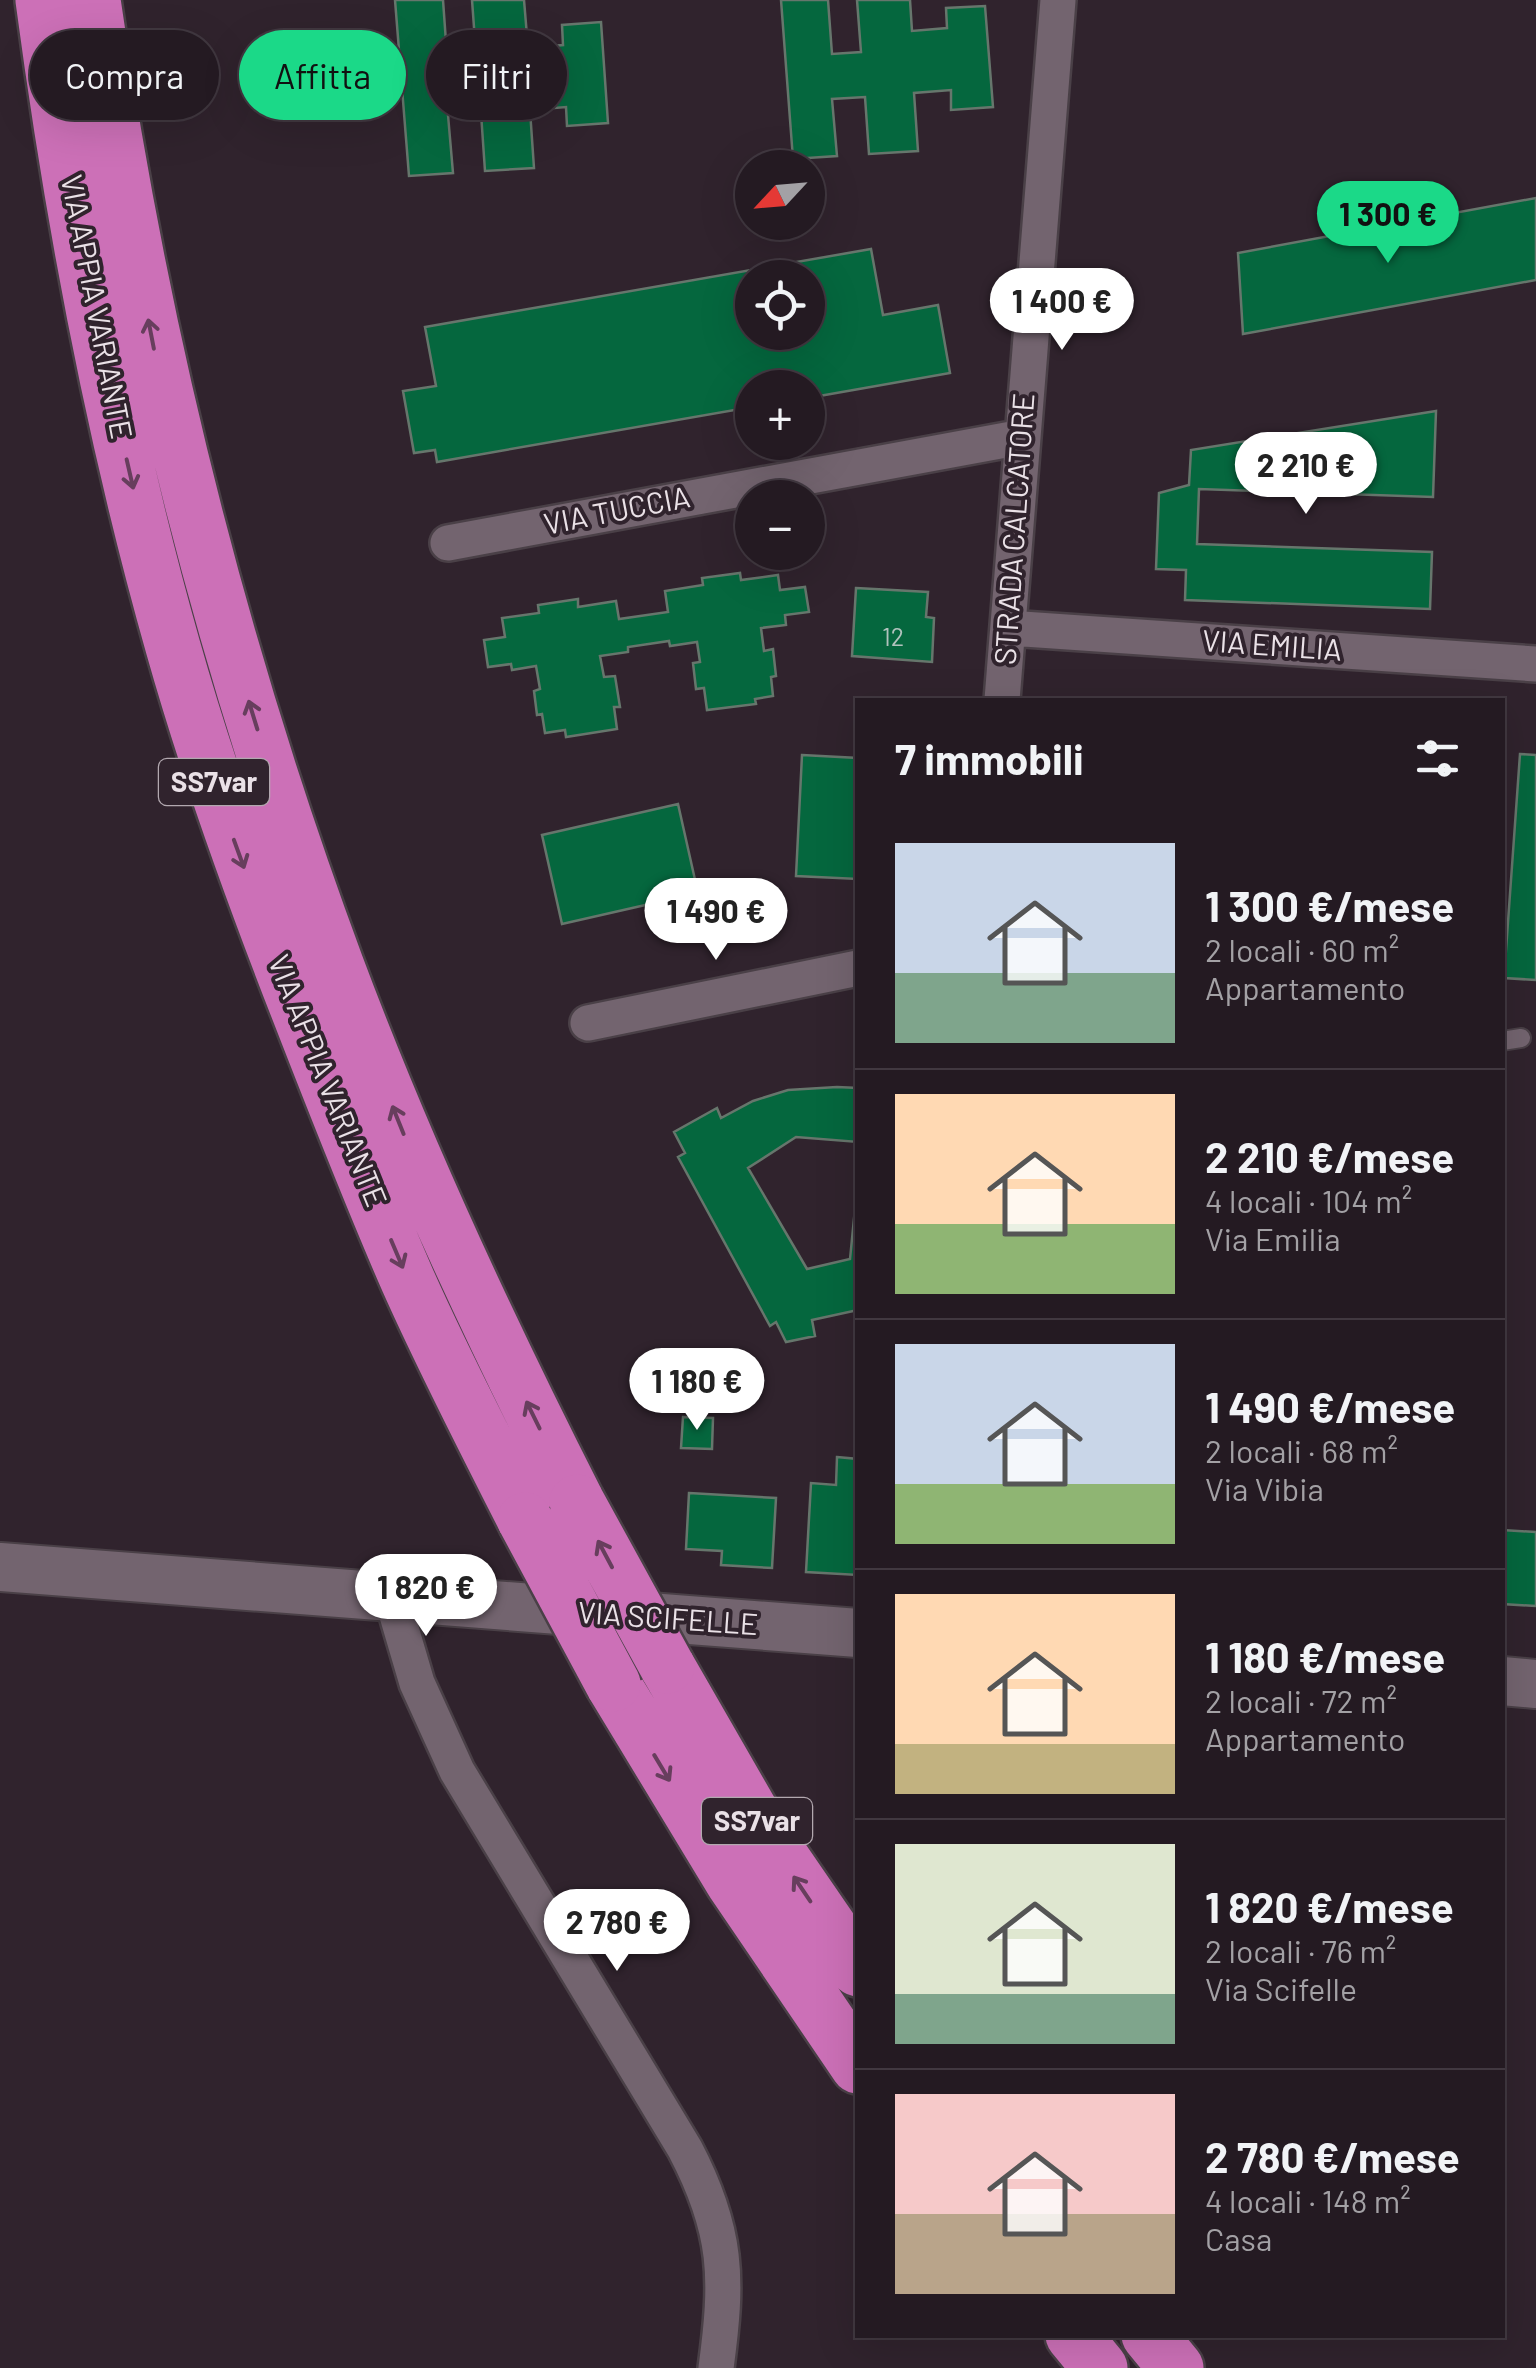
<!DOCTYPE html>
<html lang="it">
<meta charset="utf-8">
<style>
:root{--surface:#241a22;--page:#30272f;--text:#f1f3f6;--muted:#a3a1a5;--line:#413840;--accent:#1bd988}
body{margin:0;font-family:Barlow,sans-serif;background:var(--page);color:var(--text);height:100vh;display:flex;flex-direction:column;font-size:38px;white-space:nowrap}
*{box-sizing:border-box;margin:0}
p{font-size:32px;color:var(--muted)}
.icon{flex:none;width:55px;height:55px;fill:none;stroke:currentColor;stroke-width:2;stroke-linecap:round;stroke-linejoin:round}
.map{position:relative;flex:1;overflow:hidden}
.side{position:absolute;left:855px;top:698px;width:650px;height:1640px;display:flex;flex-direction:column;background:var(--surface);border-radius:0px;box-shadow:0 10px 40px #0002,0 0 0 2px var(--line)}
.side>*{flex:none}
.top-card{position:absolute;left:30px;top:30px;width:675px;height:90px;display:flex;gap:20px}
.needle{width:65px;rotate:244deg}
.buttons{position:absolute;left:735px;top:150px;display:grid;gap:20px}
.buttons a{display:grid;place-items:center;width:90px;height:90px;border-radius:50%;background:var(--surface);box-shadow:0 10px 40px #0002,0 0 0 2px var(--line);font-size:50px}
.price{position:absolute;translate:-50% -85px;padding:0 22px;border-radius:35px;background:#fff;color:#222;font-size:32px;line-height:65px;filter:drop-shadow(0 2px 5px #0008)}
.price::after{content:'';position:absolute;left:50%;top:60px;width:30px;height:22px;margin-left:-15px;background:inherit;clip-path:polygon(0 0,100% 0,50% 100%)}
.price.active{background:var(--accent);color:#111}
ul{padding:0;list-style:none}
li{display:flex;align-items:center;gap:30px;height:250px;padding:0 40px}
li+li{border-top:2px solid var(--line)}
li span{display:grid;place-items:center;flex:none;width:280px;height:200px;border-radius:0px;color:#555}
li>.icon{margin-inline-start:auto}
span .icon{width:120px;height:120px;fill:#fffc;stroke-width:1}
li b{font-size:42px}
h2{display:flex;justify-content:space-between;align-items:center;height:120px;padding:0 40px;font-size:42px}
.tag{padding:0 35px;border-radius:45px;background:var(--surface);box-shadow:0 10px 40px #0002,0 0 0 2px var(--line);font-size:35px;line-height:90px}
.tag.active{background:var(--accent);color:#111}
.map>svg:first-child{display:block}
.building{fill:#05673e;stroke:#66766c;stroke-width:2.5;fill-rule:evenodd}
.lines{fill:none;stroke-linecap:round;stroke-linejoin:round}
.lane-casing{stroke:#4a4047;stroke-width:22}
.street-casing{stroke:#4a4047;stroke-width:40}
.secondary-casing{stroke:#4a4047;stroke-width:52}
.highway-casing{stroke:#4a4047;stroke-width:60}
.lane{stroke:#73646f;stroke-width:18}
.street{stroke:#73646f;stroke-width:35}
.secondary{stroke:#73646f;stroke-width:48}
.highway{stroke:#cc70b7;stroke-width:55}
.highway-bridge-casing{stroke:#4a4047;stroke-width:60;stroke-linecap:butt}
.highway-bridge{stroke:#cc70b7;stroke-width:55}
.oneway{stroke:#673e5d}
.labels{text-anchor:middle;stroke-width:8;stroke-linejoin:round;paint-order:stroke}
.number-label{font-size:25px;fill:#b1c2bd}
.shield{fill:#30232d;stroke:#b2a8af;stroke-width:2.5}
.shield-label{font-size:28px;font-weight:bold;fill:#eae1e7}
.street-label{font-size:30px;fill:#eae1e7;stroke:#30232d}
</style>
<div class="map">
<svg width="1536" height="2368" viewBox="0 0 1536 2368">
<rect width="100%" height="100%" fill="#30232d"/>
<path class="building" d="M 395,0 L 443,0 L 448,70 L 477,68 L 472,0 L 524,0 L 528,48 L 563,45 L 562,25 L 601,22 L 608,123 L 567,126 L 566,107 L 530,110 L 534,168 L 485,171 L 481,113 L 448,115 L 453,173 L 409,176 Z
M 781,0 L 828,0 L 832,54 L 861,52 L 857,0 L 910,0 L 912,31 L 947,28 L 946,8 L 985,6 L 993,107 L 951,110 L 951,90 L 914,93 L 918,151 L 869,154 L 865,97 L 832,99 L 837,156 L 793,159 Z
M 1536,198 L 1536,280 L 1243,334 L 1238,253 Z
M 871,249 L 883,315 L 938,305 L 950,373 L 808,398 L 808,388 L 752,388 L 752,407 L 437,462 L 435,450 L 414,453 L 403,391 L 436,386 L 425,327 ZM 752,278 L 808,278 L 808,332 L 752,332 Z
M 1436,411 L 1433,497 L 1199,489 L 1197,544 L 1432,552 L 1430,609 L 1185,600 L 1186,570 L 1156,569 L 1159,493 L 1189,485 L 1191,450 Z
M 740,573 L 741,580 L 778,575 L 780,590 L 805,587 L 809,612 L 785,615 L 786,625 L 761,628 L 764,651 L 773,649 L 776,676 L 771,677 L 773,696 L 755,699 L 756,704 L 707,710 L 704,688 L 696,689 L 693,663 L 700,662 L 697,642 L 670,646 L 669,641 L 628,647 L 628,652 L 600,656 L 604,677 L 615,676 L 620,707 L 614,707 L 617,729 L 566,737 L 565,730 L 545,733 L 542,714 L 537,715 L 534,691 L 540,689 L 536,666 L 512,670 L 511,664 L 488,667 L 484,640 L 505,637 L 502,618 L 539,613 L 538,605 L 578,599 L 578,607 L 616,601 L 619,619 L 668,612 L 665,591 L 703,585 L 702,578 Z
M 856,588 L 928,592 L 926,617 L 934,618 L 932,662 L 852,656 Z
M 1520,754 L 1536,755 L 1536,980 L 1504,978 Z
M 802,755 L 858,758 L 858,879 L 796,876 Z
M 678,804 L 698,893 L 562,924 L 542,835 Z
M 837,1087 L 858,1088 L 858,1142 L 796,1137 L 748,1168 L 807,1269 L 850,1259 L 858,1178 L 858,1310 L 812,1320 L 815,1336 L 786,1342 L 776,1322 L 770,1326 L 678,1157 L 685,1153 L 674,1132 L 717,1108 L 721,1118 L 753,1101 L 788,1090 Z
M 683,1417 L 713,1418 L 712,1449 L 681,1448 Z
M 837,1457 L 858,1459 L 858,1575 L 806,1572 L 811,1483 L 836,1485 Z
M 689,1493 L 776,1498 L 772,1568 L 721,1565 L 722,1551 L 686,1549 Z
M 1502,1530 L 1536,1532 L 1536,1606 L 1502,1604 Z"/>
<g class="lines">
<defs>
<path id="lane" d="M 1502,1041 L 1521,1038"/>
<path id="street" d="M 448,543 L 1022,437
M 1008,628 L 1536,664
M 1002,700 L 1058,0
M 588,1023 L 858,968
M 392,1598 L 417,1683 L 457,1771 L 685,2149 C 728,2231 728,2279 716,2368"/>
<path id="secondary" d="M 0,1567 L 858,1633
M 1502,1681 L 1536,1684"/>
<path id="highway" d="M 43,0 C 72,217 113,436 173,647 C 208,771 252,892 299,1012 C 334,1102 369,1192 408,1281 C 444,1362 485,1441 525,1520
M 93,0 C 140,329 220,652 336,964 C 405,1149 488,1327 577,1502
M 667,1666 L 755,1819 L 858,1969
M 613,1684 L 733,1882 L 858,2066
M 1073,2335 L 1100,2368
M 1149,2335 L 1176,2368"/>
</defs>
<use href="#lane" class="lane-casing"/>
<use href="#street" class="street-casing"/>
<use href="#secondary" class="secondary-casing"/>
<use href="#highway" class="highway-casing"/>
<use href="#lane" class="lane"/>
<use href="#street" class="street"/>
<use href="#secondary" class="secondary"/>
<use href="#highway" class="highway"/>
<defs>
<path id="highway-bridge" d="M 577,1502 L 667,1666
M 525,1520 L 613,1684"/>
</defs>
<use href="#highway-bridge" class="highway-bridge-casing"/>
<use href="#highway-bridge" class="highway-bridge"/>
</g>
<defs><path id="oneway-shaft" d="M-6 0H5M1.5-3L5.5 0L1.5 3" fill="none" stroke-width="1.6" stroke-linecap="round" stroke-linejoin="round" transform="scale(2.5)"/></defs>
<g class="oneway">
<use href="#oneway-shaft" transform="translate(151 334) rotate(-101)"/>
<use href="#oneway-shaft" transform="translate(130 474) rotate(77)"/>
<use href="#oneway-shaft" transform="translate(253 715) rotate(-107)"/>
<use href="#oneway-shaft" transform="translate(239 854) rotate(70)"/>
<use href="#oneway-shaft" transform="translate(398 1120) rotate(-112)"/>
<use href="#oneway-shaft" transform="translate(397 1254) rotate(67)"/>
<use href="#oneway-shaft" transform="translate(533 1415) rotate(-116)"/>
<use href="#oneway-shaft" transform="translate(605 1554) rotate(-118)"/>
<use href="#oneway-shaft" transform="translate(662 1768) rotate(59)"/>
<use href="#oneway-shaft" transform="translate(802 1889) rotate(-124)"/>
</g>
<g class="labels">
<g class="number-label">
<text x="893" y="646">12</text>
</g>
<g class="shield">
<rect x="159" y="759" width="110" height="46" rx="8"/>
<rect x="702" y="1798" width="110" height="46" rx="8"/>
</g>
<g class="shield-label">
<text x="214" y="792">SS7var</text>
<text x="757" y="1831">SS7var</text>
</g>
<g class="street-label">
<text transform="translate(96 307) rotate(79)" y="10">VIA APPIA VARIANTE</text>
<text transform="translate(617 511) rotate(-11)" y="10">VIA TUCCIA</text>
<text transform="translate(1015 529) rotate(-86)" y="10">STRADA CALCATORE</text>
<text transform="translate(1272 646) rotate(4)" y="10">VIA EMILIA</text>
<text transform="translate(327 1081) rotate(68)" y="10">VIA APPIA VARIANTE</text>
<text transform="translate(668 1619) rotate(4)" y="10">VIA SCIFELLE</text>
</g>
</g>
</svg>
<div class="buttons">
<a><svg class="needle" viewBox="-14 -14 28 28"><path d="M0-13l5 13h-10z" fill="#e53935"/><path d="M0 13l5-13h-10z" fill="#a3a1a5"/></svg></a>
<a><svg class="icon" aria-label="locate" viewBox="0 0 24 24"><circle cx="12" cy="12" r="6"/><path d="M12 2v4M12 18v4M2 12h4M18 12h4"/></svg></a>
<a>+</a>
<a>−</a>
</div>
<b class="price active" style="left:1388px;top:266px">1 300 €</b>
<b class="price" style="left:1062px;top:353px">1 400 €</b>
<b class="price" style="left:1306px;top:517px">2 210 €</b>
<b class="price" style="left:716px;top:963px">1 490 €</b>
<b class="price" style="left:697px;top:1433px">1 180 €</b>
<b class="price" style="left:426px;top:1639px">1 820 €</b>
<b class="price" style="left:617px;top:1974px">2 780 €</b>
<div class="top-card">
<a class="tag">Compra</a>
<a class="tag active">Affitta</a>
<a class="tag">Filtri</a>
</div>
<section class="side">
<h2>7 immobili<svg class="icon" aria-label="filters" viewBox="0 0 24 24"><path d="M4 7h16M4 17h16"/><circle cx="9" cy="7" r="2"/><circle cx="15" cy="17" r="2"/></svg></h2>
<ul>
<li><span style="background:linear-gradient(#c9d6e8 65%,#7fa58c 0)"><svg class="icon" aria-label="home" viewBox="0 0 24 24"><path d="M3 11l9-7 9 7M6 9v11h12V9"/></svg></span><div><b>1 300 €/mese</b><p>2 locali · 60 m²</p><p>Appartamento</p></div></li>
<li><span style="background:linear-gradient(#ffd9b3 65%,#8fb573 0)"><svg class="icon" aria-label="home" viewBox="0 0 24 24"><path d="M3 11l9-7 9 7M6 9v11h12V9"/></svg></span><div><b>2 210 €/mese</b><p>4 locali · 104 m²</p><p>Via Emilia</p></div></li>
<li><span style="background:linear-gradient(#c9d6e8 70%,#8fb573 0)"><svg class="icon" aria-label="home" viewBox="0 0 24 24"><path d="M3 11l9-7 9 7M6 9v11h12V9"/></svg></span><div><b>1 490 €/mese</b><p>2 locali · 68 m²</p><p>Via Vibia</p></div></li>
<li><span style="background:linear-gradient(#ffd9b3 75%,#c2b280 0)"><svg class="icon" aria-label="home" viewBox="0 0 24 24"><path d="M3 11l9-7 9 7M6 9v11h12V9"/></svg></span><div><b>1 180 €/mese</b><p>2 locali · 72 m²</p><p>Appartamento</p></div></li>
<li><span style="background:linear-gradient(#dfe7d0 75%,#7fa58c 0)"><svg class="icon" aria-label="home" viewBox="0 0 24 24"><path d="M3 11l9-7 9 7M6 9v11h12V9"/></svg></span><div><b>1 820 €/mese</b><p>2 locali · 76 m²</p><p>Via Scifelle</p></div></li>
<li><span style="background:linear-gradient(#f6c9c9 60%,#b9a48a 0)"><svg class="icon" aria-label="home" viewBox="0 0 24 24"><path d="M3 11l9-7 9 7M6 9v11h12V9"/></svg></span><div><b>2 780 €/mese</b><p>4 locali · 148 m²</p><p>Casa</p></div></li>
</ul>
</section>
</div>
